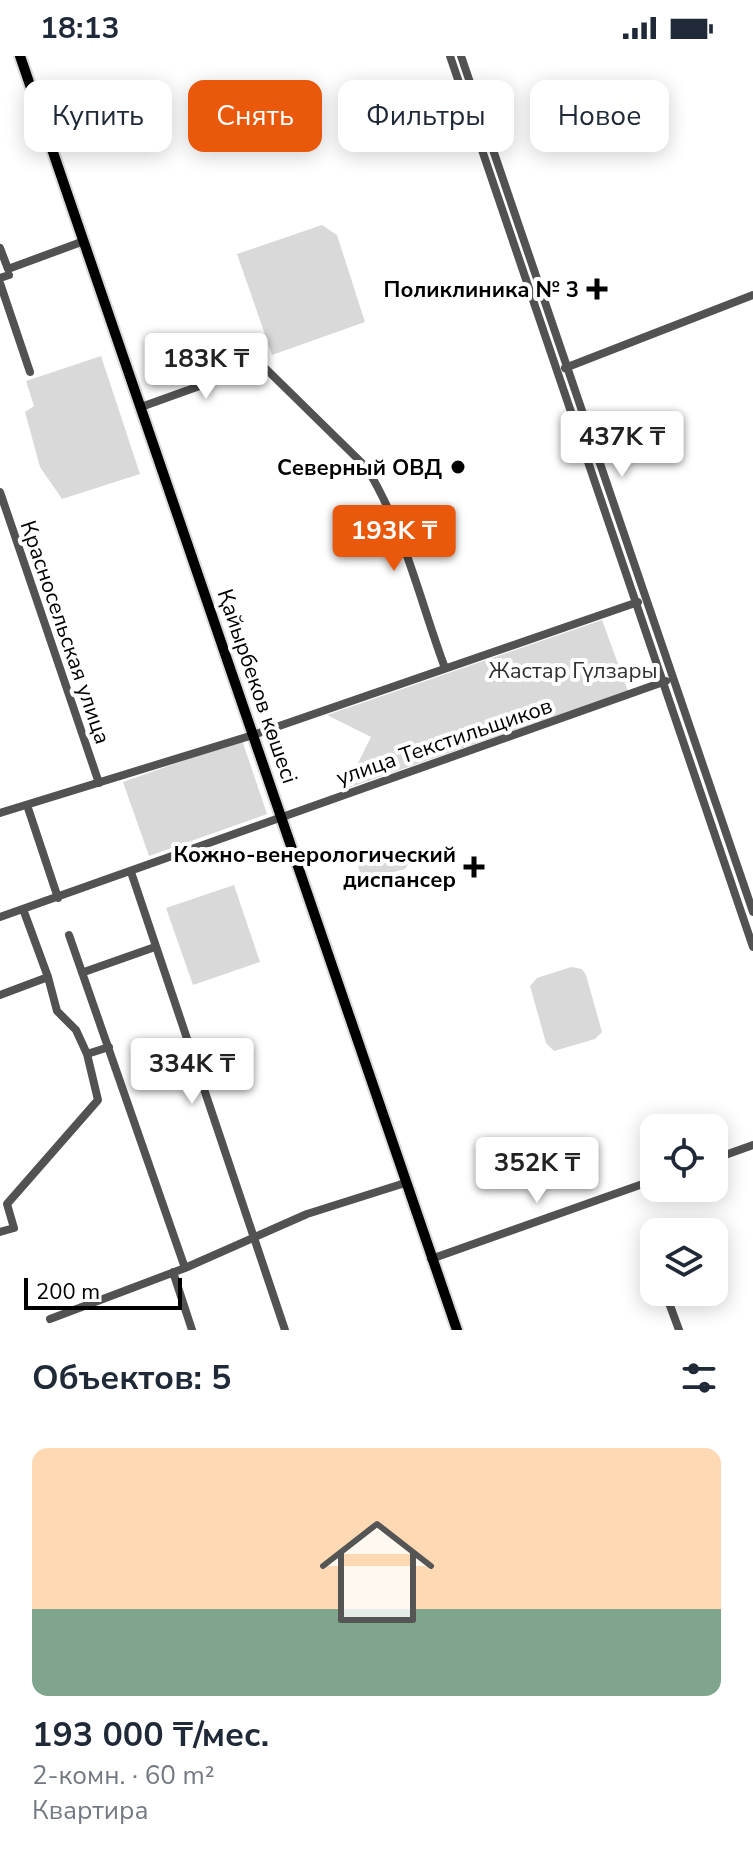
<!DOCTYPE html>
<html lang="ru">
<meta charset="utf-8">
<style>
:root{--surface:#fff;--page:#f2f2f3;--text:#1f2937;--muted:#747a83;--line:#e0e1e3;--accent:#ea580c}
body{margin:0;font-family:"Nunito Sans",sans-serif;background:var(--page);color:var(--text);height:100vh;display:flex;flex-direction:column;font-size:30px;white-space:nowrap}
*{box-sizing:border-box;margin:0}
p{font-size:26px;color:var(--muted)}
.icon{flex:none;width:44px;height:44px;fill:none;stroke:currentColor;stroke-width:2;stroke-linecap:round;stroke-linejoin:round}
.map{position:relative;height:1274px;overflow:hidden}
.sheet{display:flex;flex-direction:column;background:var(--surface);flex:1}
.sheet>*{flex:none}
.hud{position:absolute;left:24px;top:24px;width:706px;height:72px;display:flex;gap:16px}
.controls{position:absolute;left:640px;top:1058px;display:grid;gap:16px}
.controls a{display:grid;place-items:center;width:88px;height:88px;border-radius:16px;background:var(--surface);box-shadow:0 4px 20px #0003;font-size:40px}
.scale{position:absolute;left:24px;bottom:20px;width:158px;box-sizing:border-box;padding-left:8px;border:4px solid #000;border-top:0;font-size:22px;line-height:28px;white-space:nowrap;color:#000;-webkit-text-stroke:6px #fff;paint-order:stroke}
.price{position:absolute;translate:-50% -68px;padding:0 18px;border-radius:8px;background:#fff;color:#222;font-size:26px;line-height:52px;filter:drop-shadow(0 2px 4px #0008)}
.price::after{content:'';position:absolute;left:50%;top:48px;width:24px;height:18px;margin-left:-12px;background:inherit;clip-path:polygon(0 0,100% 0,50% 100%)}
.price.selected{background:var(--accent);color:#fff}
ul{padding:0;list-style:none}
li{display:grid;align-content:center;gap:16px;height:424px;padding:0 32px}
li+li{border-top:2px solid var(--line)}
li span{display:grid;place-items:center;height:248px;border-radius:16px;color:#555}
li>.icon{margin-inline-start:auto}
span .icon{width:144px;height:144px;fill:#fffc;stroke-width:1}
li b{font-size:34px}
h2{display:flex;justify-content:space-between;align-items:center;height:96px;padding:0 32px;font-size:34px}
.tag{padding:0 28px;border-radius:16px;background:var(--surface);box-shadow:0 4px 20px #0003;font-size:28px;line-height:72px}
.tag.selected{background:var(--accent);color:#fff}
.status{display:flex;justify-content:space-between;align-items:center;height:56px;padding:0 40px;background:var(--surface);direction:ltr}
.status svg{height:22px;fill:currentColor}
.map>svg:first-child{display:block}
.green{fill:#d9d9d9}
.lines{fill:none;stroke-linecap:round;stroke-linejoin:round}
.major-casing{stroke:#dbdbdb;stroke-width:14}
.minor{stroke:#525252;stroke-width:8}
.major{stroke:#000;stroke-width:10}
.poi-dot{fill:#000;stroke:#fff;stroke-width:3}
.labels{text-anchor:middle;stroke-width:8;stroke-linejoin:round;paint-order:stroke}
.poi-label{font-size:22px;font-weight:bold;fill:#000;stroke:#fff;text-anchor:end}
.street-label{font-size:22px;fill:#000;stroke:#fff}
.park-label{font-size:22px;fill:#303030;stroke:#fff}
</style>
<div class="status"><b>18:13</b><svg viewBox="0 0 49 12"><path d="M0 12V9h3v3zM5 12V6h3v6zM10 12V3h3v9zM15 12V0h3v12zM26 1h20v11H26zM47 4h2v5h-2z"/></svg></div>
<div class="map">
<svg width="753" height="1274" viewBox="0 0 753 1274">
<rect width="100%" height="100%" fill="#fff"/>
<path class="green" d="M 322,169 L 337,179 L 365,266 L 272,299 L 237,198 Z
M 101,300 L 140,418 L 62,443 L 40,411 L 25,356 L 34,350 L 26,325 Z
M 602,564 L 628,635 L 345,733 L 371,681 L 327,659 Z
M 242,684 L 267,758 L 149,800 L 123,726 Z
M 395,792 L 408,796 L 410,805 L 405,813 L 372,822 L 360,817 L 358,809 L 363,801 Z
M 234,829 L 260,906 L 193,929 L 166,852 Z
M 571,911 L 582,913 L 586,919 L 602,976 L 595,983 L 554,995 L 546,987 L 530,930 L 537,922 Z"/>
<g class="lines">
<defs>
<path id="major" d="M 20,0 L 457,1274"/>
</defs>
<use href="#major" class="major-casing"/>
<path class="minor" d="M 450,0 L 753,891
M 461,0 L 753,856
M 0,192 L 8,213 L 84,185
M 0,222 L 9,219
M 0,227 L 30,316
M 565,312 L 753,239
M 141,351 L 261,308 L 366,411 C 404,472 420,545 445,612
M 0,436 L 99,727
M 27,749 L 58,842
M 0,757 L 253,679 L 638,546
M 131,816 L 285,1274
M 23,853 L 48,921
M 0,861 L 666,625
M 69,879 L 185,1212
M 84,916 L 155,891
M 0,939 L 48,921 L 57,955 L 76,974 L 87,998 L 109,991
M 714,1103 L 753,1089
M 0,1176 L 14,1172 L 7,1148 L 98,1044 L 87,998
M 431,1203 L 654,1124
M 653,1205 L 654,1207
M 173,1216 L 192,1274
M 665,1236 L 679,1274
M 50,1263 L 185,1212 L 307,1158 L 405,1127"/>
<use href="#major" class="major"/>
</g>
<g class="poi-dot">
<path d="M593 221h8v8h8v8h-8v8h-8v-8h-8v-8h8z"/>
<circle cx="458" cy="411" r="8"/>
<path d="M470 799h8v8h8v8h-8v8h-8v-8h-8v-8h8z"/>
</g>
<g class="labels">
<g class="poi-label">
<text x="579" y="241">Поликлиника № 3</text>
<text x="442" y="419">Северный ОВД</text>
<text x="456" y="806">Кожно-венерологический<tspan x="456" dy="25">диспансер</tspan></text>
</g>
<g class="street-label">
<text transform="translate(66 576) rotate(71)" y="8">Красносельская улица</text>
<text transform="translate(258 630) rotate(71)" y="8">Қайырбеков көшесі</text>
<text transform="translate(444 685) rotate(-19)" y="8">улица Текстильщиков</text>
</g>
<g class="park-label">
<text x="573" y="622">Жастар Гүлзары</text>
</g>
</g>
</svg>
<div class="controls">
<a><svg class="icon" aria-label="locate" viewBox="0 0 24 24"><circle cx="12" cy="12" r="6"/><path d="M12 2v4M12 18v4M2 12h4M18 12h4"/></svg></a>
<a><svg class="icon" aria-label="layers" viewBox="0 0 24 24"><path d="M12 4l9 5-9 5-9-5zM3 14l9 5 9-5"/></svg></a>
</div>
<div class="scale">200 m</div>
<b class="price" style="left:206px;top:345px">183K ₸</b>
<b class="price" style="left:622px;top:423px">437K ₸</b>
<b class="price selected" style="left:394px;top:517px">193K ₸</b>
<b class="price" style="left:192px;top:1050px">334K ₸</b>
<b class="price" style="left:537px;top:1149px">352K ₸</b>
<div class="hud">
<a class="tag">Купить</a>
<a class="tag selected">Снять</a>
<a class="tag">Фильтры</a>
<a class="tag">Новое</a>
</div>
</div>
<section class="sheet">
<h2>Объектов: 5<svg class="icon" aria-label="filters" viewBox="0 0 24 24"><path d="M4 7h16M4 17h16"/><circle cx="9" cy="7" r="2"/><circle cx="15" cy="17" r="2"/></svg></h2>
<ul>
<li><span style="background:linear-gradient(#ffd9b3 65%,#7fa58c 0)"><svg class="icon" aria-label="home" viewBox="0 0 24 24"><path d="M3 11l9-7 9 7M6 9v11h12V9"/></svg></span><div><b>193 000 ₸/мес.</b><p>2-комн. · 60 m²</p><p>Квартира</p></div></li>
</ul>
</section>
